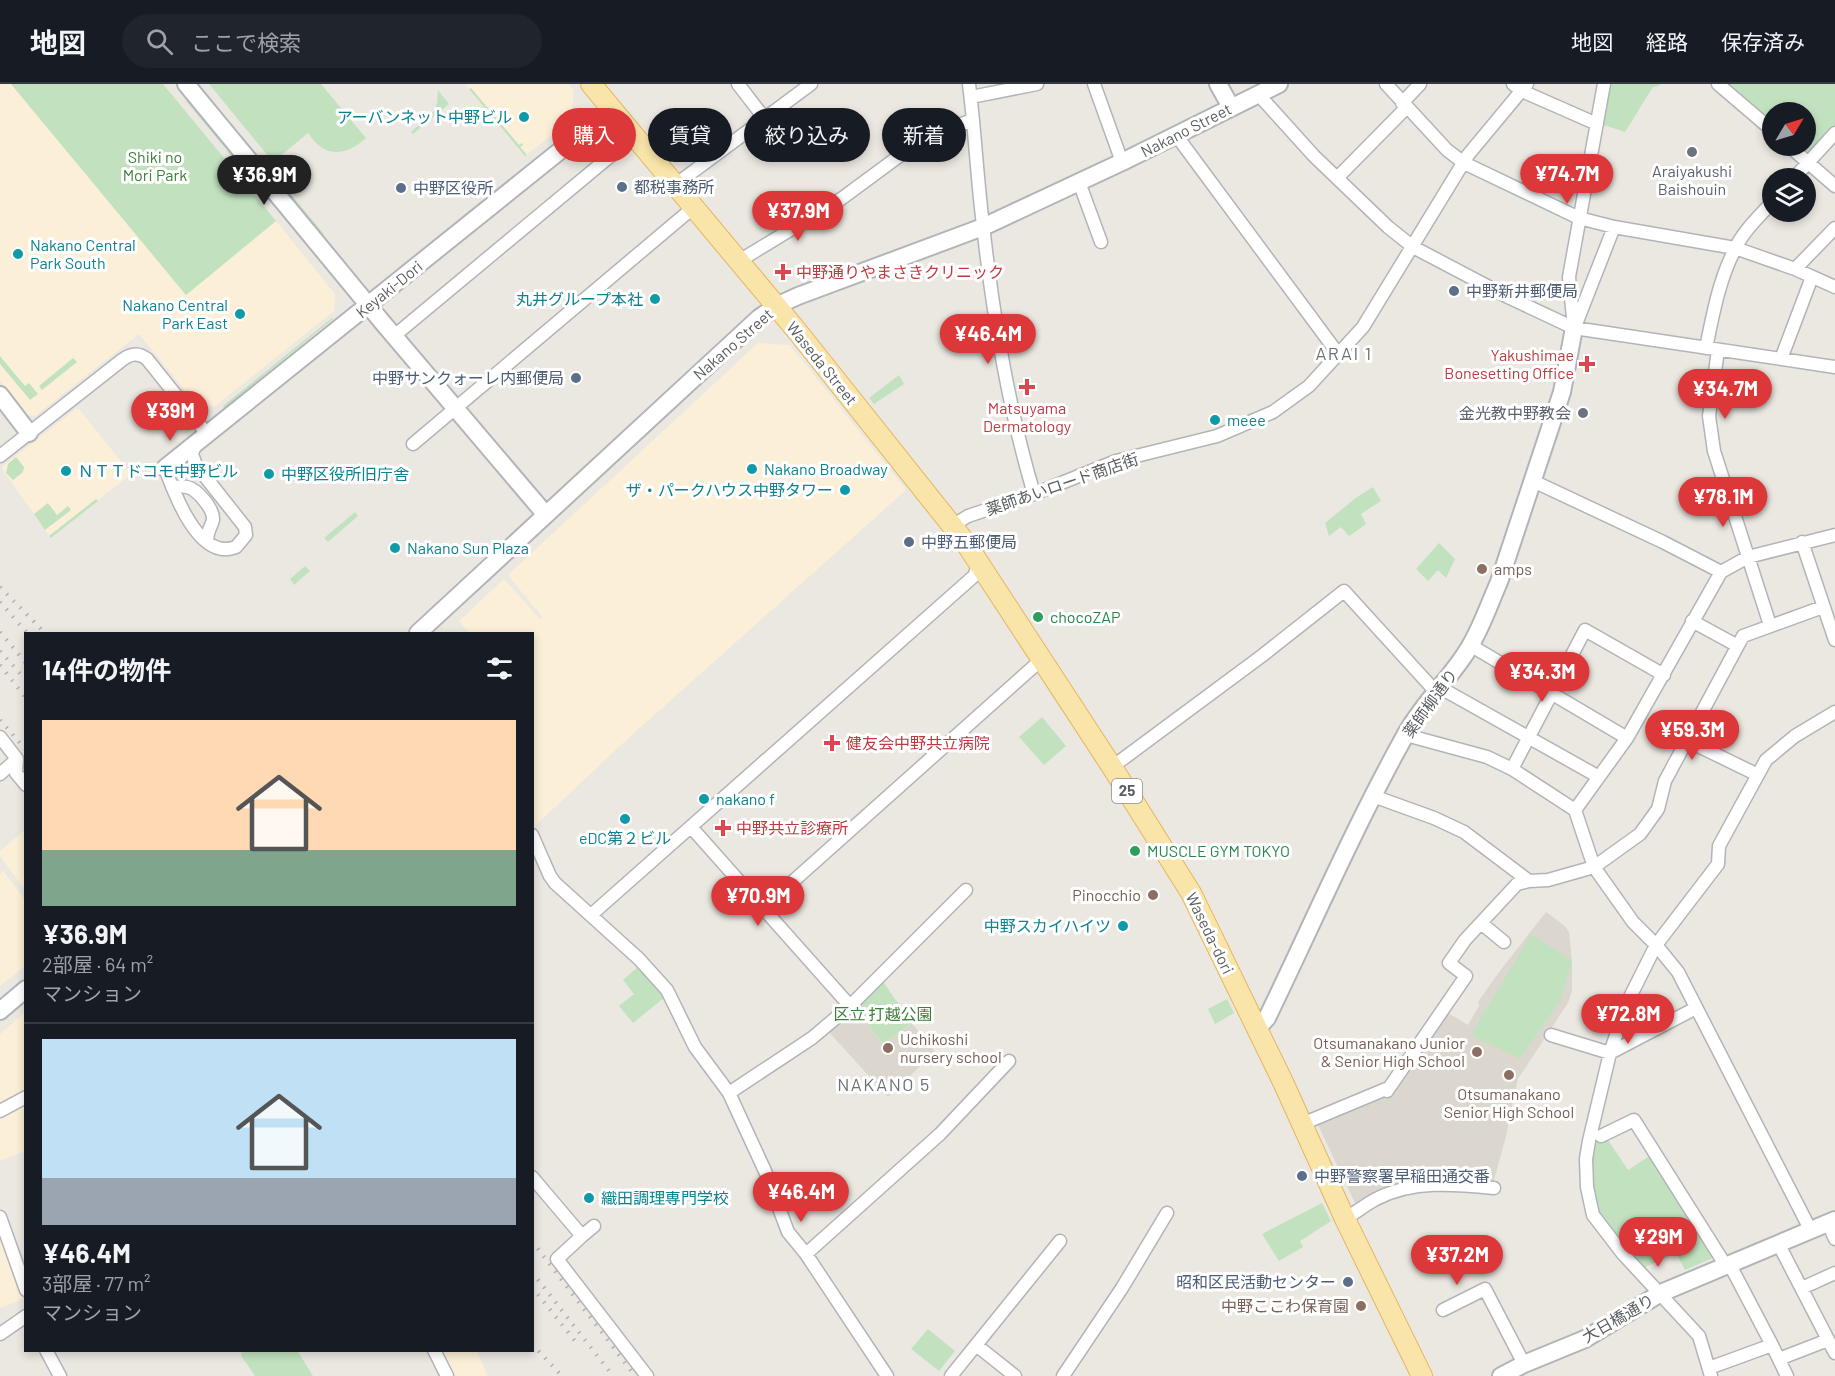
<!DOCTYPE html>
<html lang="ja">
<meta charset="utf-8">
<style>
:root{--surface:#171b24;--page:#20242c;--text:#f1f3f6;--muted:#9ea1a6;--line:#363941;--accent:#dc3739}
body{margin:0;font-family:Barlow,"Noto Sans JP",sans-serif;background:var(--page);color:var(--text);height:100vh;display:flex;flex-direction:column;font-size:22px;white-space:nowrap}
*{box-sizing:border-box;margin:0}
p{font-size:20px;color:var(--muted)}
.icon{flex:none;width:33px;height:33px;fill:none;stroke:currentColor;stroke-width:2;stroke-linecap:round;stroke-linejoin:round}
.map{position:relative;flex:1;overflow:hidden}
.details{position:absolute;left:24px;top:548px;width:510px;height:720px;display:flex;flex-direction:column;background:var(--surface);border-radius:0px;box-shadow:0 3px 9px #0003}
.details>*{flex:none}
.hud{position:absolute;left:552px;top:24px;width:570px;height:54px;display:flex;gap:12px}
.needle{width:39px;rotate:52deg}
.fabs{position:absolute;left:1762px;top:18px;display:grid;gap:12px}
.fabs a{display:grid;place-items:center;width:54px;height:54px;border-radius:50%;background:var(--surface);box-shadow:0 3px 9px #0003;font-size:30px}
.price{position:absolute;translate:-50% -51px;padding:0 14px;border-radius:21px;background:var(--accent);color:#fff;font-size:20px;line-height:39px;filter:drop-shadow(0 2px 3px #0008)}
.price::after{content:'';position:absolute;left:50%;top:36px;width:18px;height:14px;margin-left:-9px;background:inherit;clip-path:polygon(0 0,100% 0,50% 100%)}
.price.on{background:#222;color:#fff}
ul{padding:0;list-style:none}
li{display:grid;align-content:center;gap:12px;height:318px;padding:0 18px}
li+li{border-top:2px solid var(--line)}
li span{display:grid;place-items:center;height:186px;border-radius:0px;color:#555}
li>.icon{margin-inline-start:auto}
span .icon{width:108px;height:108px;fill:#fffc;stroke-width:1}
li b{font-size:26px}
h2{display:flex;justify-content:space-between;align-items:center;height:72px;padding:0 18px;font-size:26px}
.tag{padding:0 21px;border-radius:27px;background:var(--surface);box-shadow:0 3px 9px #0003;font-size:21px;line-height:54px}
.tag.on{background:var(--accent);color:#fff}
header{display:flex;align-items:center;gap:36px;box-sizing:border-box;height:84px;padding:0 30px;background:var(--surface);border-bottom:2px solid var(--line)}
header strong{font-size:28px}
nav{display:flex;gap:33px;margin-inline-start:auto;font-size:21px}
.search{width:420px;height:54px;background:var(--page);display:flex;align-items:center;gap:15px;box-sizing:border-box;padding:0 21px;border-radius:33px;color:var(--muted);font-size:22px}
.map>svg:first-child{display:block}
.commercial{fill:#fbefd7}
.education{fill:#dbd7cf}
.green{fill:#c2e2bf}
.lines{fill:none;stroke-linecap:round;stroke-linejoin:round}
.street-casing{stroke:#b2b4b8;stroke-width:15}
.secondary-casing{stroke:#b1b5b8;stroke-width:20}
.primary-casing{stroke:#e6b45f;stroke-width:22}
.street{stroke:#fff;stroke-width:12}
.secondary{stroke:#fff;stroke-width:16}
.primary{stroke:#f9e5a9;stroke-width:20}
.rail{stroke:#b0b1b1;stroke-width:4;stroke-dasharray:1.5 8;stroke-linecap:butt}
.culture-dot{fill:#0f9aa8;stroke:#fff;stroke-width:2}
.worship-dot{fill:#6b7280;stroke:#fff;stroke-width:2}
.service-dot{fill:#5c6f8a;stroke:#fff;stroke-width:2}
.health-dot{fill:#e0444e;stroke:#fff;stroke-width:2}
.education-dot{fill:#8d6e63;stroke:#fff;stroke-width:2}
.leisure-dot{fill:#2e9e5b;stroke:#fff;stroke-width:2}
.labels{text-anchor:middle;stroke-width:6;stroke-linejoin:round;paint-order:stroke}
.shield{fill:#fff;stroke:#8c8e90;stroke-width:1.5}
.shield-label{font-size:15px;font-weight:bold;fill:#5a5e61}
.culture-label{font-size:16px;fill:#0d838f;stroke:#fff;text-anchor:start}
.street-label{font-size:16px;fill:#5a5e61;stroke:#fff}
.park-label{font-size:16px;fill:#3d803a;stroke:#fff}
.worship-label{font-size:16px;fill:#5b616d;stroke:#fff}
.service-label{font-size:16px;fill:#4e5e75;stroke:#fff;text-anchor:start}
.health-label{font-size:16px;fill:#be3a42;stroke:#fff;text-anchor:start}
.education-label{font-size:16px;fill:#785e54;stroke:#fff;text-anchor:end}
.leisure-label{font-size:16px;fill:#27864d;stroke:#fff;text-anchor:start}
.neighbourhood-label{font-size:18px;letter-spacing:1.5px;fill:#6b7073;stroke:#fff}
</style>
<header>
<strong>地図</strong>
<div class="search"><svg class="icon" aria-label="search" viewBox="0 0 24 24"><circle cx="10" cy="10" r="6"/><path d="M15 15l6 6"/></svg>ここで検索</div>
<nav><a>地図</a><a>経路</a><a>保存済み</a></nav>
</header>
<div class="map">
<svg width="1835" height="1292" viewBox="0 0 1835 1292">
<rect width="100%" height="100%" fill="#ebe8e1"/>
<path class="commercial" d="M 0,0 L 11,0 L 186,211 L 276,137 L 335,210 L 334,227 L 214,323 L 197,321 L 139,250 L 35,332 L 27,331 L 0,296 Z
M 465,0 L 569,0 L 574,7 L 571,36 L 525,72 Z
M 758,259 L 790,261 L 906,406 L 622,660 L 533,744 L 532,549 L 469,549 L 459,537 L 504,495 L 540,535 L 543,534 L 508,491 Z
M 76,325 L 79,325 L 131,390 L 51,454 L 2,385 L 3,382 Z
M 25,746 L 25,806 L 0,772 L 0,767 Z
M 3,787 L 25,816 L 26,881 L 0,902 L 0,790 Z
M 25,928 L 25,1007 L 0,1021 L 0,950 Z
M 23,1021 L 26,1025 L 25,1067 L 0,1077 L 0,1033 Z
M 0,1152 L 9,1181 L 23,1215 L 0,1224 Z
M 441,1266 L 476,1266 L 488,1292 L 455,1292 Z"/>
<path class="education" d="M 1546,828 L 1565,842 L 1569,848 L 1572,878 L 1572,907 L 1568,919 L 1518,995 L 1506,1052 L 1493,1100 L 1440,1094 L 1400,1102 L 1357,1123 L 1317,1039 L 1392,1006 L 1445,927 L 1468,941 L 1479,922 L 1478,918 L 1499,888 Z
M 854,922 L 883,960 L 912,939 L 935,968 L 888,1013 L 826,945 Z"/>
<path class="green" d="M 11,0 L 163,0 L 276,137 L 186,211 Z
M 209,0 L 321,0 L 366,54 C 345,73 324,74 308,49 L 273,78 Z
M 1610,0 L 1660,0 L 1659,2 L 1653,3 L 1625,48 L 1601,40 Z
M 1727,0 L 1835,0 L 1835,41 L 1811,67 L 1803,67 L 1797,62 L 1806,62 L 1806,28 L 1773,28 L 1773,40 Z
M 471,4 L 519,61 L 522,59 L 523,61 L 520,63 L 527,71 L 525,72 L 469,5 Z
M 438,6 L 449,20 L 413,50 L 411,48 L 435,26 L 437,19 Z
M 188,15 L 227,62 L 225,64 L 186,17 Z
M 242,52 L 281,99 L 279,101 L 240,54 Z
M 228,64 L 267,111 L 265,112 L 226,66 Z
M 283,101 L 324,150 L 322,152 L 280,102 Z
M 332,234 L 333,235 L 224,324 L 223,322 Z
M 0,272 L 25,302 L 29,299 L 38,310 L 30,316 L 0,280 Z
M 73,274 L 77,278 L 42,306 L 39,302 Z
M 899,291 L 904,300 L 874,320 L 869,314 Z
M 16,373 L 24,383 L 23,388 L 13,396 L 6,389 L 8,380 Z
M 1373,403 L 1381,417 L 1361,430 L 1366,440 L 1349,452 L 1341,443 L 1329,452 L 1325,439 L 1357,413 Z
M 96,415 L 98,417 L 51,454 L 49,452 Z
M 48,419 L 57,431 L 68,422 L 71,426 L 45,446 L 34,430 Z
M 355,428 L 358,432 L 328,458 L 324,454 Z
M 1439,459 L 1455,475 L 1446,494 L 1438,486 L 1428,497 L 1416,485 Z
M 305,482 L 310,487 L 294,501 L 290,495 Z
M 1707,626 L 1731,638 L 1717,665 L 1694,654 Z
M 1042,633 L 1066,662 L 1044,681 L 1019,653 Z
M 1531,850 L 1572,876 L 1561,915 L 1520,975 L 1471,951 Z
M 639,882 L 665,913 L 633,939 L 619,922 L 634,910 L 623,896 Z
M 881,895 L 912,939 L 883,960 L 854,922 Z
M 1227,915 L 1234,929 L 1215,940 L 1208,925 Z
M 1606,1053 L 1628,1086 L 1651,1071 L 1715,1173 L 1685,1186 L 1676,1169 L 1643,1184 L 1596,1130 L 1591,1093 L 1593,1059 Z
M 1322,1119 L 1331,1137 L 1300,1157 L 1303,1163 L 1279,1177 L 1262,1150 Z
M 928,1245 L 955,1267 L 939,1287 L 911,1265 Z
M 244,1266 L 297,1266 L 313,1292 L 255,1292 L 242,1273 L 241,1269 Z"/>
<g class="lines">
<defs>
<path id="street" d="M 738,0 L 765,35
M 969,0 C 975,47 977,94 983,141 C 993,232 1008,323 1034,410
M 1094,0 L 1122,78
M 1386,0 L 1447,66 L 1464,79 L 1579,134 L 1614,143 L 1735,164 L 1795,185 L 1835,203
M 1513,0 L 1522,7 L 1597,40
M 1718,0 L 1773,47
M 1258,10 L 1314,72 L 1388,143 L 1413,163 L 1508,213 L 1574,244 L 1835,283
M 971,13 L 1037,0
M 1402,19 L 1420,0
M 1176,51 L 1339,271
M 1789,62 L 1835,102
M 1337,94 L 1406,24
M 1794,94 L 1835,49
M 1079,98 L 1101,158
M 675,101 L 811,0
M 739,177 L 841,115 L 925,53 L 973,36
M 1795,185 L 1835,144
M 1576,240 L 1614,143
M 1574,244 L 1569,193 L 1604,0
M 394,252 L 626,59 L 637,55
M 1706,264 C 1713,230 1719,196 1735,165 C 1743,147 1760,132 1773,117
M 1718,266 L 1709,332 L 1714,367 L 1770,541
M 1781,275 L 1812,193
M 413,360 L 694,123
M 0,372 L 122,276 C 130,270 138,268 147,275 L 207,350
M 165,384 C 174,409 199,478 236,463 L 246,451 L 245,443 L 196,381 L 192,370 L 196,359
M 1533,397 L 1663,458 L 1721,488
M 172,403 C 177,403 182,402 187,403 C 197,405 214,425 213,436 C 211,444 205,450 208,459
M 952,442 L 968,432 L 1034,410 L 1116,377 L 1217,352 L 1273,328 L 1309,302 L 1363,243 L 1468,71 L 1527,0
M 1802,458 L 1835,556
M 1692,537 L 1736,561
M 1470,561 L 1627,654
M 1439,603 L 1599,693
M 1406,651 L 1487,673 L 1512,685 L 1585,546 L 1664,591
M 0,653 L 17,675 L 16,689 L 26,701
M 1686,656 L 1758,691
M 1112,683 L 1263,571 L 1344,507 L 1436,608
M 1512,685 L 1575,726 L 1594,783 L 1633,838 L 1656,861 L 1678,888 L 1810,1145
M 0,690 L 17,675
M 1373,712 L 1434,734 L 1464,748 L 1529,797
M 1575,726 L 1627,654 L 1721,488 L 1748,473 L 1835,451
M 691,743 L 850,922
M 532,751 L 550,792 L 555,799 L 639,875 L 667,906 L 695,963 L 729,1009 L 765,1087 L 788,1148 L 806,1170 L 887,1292
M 762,825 L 1041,576
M 591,831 L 974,492 L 979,480
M 1481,839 L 1504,858
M 1551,951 L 1610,969 L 1696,924
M 729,1009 L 812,954 L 850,922 L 966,806
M 0,1027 L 26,1013
M 1302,1040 L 1386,1005 L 1387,1007 L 1466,892 L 1449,879 L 1465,856 L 1517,800 L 1529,797 L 1548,796 L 1594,783 L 1640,750 L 1658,725 L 1665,697 L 1743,552 L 1823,523
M 1601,1052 L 1634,1036 L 1726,1182
M 532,1093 L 582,1152 L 557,1175 L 647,1292
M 0,1133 L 26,1206
M 1345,1135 C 1355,1129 1365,1121 1376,1115 C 1413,1096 1454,1100 1494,1104
M 1828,1139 L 1835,1155
M 582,1152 L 594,1142
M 1779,1161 L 1835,1269
M 806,1170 L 940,1050 L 1009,977
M 1730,1181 L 1772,1261
M 1802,1204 L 1835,1189
M 1443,1226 L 1485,1205 L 1524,1280
M 0,1250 L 26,1232
M 976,1261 L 1015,1292
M 46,1266 L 60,1292
M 434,1266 L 447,1292
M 1779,1275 L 1828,1256
M 1709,1284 L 1772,1261 L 1787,1292
M 951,1292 L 1060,1157
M 1063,1292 L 1122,1204 L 1167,1129
M 1711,1292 L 1699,1252 L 1623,1170 L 1593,1131 L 1587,1103 L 1586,1075 L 1589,1057 L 1610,969 L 1627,919 L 1656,861 L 1718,780 L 1719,762 L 1766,676 L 1795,652 L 1835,628"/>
<path id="secondary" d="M 186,0 L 383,239 L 546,431
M 1218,0 L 1231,23
M 0,311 L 29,349
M 165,384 L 612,25
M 418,549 L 759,234 L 776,222 L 798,212 L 983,143 L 1122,78 L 1279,0
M 0,927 L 26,905
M 1257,945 L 1267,934 C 1313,839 1355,741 1407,648 C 1422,622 1444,600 1461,576 C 1478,553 1488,523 1499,498 L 1562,308 L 1574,244
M 1501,1292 L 1524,1280 L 1585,1255 L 1661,1209 L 1835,1136"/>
<path id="primary" d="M 591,0 L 797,247 L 965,458 L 1112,683 L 1191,809 L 1283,998 L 1345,1135 L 1422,1292"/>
</defs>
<use href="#street" class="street-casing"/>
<use href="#secondary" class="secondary-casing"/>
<use href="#primary" class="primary-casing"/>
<use href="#street" class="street"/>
<use href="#secondary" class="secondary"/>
<use href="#primary" class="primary"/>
<path class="rail" d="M 0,503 L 45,549
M 0,518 L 27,549
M 0,548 L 26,579
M 0,567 L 26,596
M 0,581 L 26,614
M 0,636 L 26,666
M 532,1157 L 635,1292
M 532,1188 L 613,1292
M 532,1203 L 575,1257
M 532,1260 L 562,1292"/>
</g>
<g class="culture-dot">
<circle cx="524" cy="33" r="6"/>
<circle cx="18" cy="170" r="6"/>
<circle cx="655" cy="215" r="6"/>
<circle cx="240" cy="230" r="6"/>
<circle cx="1215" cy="336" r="6"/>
<circle cx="752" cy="385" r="6"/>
<circle cx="66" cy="387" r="6"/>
<circle cx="269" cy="390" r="6"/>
<circle cx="845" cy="406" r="6"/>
<circle cx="395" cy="464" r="6"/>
<circle cx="704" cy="715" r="6"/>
<circle cx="625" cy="735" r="6"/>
<circle cx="1123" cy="842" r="6"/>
<circle cx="589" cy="1114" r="6"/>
</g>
<g class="worship-dot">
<circle cx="1692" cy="68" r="6"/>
<circle cx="1583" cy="329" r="6"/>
</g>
<g class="service-dot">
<circle cx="622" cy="103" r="6"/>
<circle cx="401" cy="104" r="6"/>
<circle cx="1454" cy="207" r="6"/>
<circle cx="576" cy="294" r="6"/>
<circle cx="909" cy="458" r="6"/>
<circle cx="1302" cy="1092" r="6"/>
<circle cx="1348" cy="1198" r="6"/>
</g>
<g class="health-dot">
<path d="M780 179h6v6h6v6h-6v6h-6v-6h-6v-6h6z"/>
<path d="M1584 271h6v6h6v6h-6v6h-6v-6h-6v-6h6z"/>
<path d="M1024 294h6v6h6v6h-6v6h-6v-6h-6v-6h6z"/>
<path d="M829 650h6v6h6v6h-6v6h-6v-6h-6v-6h6z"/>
<path d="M720 735h6v6h6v6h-6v6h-6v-6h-6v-6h6z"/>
</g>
<g class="education-dot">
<circle cx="1482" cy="485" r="6"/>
<circle cx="1153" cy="811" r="6"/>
<circle cx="888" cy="964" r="6"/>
<circle cx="1477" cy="968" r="6"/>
<circle cx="1509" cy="991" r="6"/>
<circle cx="1361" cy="1222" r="6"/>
</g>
<g class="leisure-dot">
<circle cx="1038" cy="533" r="6"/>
<circle cx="1135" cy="767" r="6"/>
</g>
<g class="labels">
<rect class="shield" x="1112" y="695" width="30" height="24" rx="4.5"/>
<g class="shield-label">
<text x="1127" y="712">25</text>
</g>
<g class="culture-label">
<text x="512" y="39" text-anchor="end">アーバンネット中野ビル</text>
<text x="30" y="167">Nakano Central<tspan x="30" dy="18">Park South</tspan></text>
<text x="643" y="221" text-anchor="end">丸井グループ本社</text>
<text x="228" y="227" text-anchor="end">Nakano Central<tspan x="228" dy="18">Park East</tspan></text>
<text x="1227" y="342">meee</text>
<text x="764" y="391">Nakano Broadway</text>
<text x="78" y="393">ＮＴＴドコモ中野ビル</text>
<text x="281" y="396">中野区役所旧庁舎</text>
<text x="833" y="412" text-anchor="end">ザ・パークハウス中野タワー</text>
<text x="407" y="470">Nakano Sun Plaza</text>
<text x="716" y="721">nakano f</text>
<text x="625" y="760" text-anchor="middle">eDC第２ビル</text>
<text x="1111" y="848" text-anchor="end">中野スカイハイツ</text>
<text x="601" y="1120">織田調理専門学校</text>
</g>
<g class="street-label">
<text transform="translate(1186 46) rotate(-27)" y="6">Nakano Street</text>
<text transform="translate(389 205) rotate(-39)" y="6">Keyaki-Dori</text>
<text transform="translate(733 260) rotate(-41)" y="6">Nakano Street</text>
<text transform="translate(822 279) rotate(51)" y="6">Waseda Street</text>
<text transform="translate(1062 400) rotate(-19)" y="6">薬師あいロード商店街</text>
<text transform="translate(1430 619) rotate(-54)" y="6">薬師柳通り</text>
<text transform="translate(1210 849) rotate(64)" y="6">Waseda-dori</text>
<text transform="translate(1618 1234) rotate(-30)" y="6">大日橋通り</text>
</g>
<g class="park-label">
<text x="155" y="79">Shiki no<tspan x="155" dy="18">Mori Park</tspan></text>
<text x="883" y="936">区立 打越公園</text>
</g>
<g class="worship-label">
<text x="1692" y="93">Araiyakushi<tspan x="1692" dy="18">Baishouin</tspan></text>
<text x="1571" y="335" text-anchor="end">金光教中野教会</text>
</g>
<g class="service-label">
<text x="634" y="109">都税事務所</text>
<text x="413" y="110">中野区役所</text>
<text x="1466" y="213">中野新井郵便局</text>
<text x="564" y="300" text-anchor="end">中野サンクォーレ内郵便局</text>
<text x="921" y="464">中野五郵便局</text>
<text x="1314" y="1098">中野警察署早稲田通交番</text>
<text x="1336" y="1204" text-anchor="end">昭和区民活動センター</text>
</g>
<g class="health-label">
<text x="796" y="194">中野通りやまさきクリニック</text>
<text x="1574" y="277" text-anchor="end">Yakushimae<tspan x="1574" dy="18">Bonesetting Office</tspan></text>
<text x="1027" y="330" text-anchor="middle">Matsuyama<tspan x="1027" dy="18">Dermatology</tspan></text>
<text x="846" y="665">健友会中野共立病院</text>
<text x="736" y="750">中野共立診療所</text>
</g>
<g class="education-label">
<text x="1494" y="491" text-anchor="start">amps</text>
<text x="1141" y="817">Pinocchio</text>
<text x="900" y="961" text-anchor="start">Uchikoshi<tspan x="900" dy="18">nursery school</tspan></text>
<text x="1465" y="965">Otsumanakano Junior<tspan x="1465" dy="18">&amp; Senior High School</tspan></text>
<text x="1509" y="1016" text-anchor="middle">Otsumanakano<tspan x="1509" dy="18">Senior High School</tspan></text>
<text x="1349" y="1228">中野ここわ保育園</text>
</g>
<g class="leisure-label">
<text x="1050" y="539">chocoZAP</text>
<text x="1147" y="773">MUSCLE GYM TOKYO</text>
</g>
<g class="neighbourhood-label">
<text x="1344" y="276">ARAI 1</text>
<text x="884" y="1007">NAKANO 5</text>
</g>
</g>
</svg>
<div class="fabs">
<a><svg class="needle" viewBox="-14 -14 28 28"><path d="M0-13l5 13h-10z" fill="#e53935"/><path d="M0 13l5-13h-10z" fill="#9ea1a6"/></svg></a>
<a><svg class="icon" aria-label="layers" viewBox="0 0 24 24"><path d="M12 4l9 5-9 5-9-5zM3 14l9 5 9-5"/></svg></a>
</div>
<b class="price" style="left:1567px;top:121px">¥74.7M</b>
<b class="price on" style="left:264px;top:122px">¥36.9M</b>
<b class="price" style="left:798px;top:158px">¥37.9M</b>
<b class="price" style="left:988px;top:281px">¥46.4M</b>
<b class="price" style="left:1725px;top:336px">¥34.7M</b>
<b class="price" style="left:170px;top:358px">¥39M</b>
<b class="price" style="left:1723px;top:444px">¥78.1M</b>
<b class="price" style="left:1542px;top:619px">¥34.3M</b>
<b class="price" style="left:1692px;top:677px">¥59.3M</b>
<b class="price" style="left:758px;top:843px">¥70.9M</b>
<b class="price" style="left:1628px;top:961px">¥72.8M</b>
<b class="price" style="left:801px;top:1139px">¥46.4M</b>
<b class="price" style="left:1658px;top:1184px">¥29M</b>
<b class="price" style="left:1457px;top:1202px">¥37.2M</b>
<div class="hud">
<a class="tag on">購入</a>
<a class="tag">賃貸</a>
<a class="tag">絞り込み</a>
<a class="tag">新着</a>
</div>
<section class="details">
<h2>14件の物件<svg class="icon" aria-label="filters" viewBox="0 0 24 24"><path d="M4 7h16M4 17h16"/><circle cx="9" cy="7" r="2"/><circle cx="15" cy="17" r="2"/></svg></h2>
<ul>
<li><span style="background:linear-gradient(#ffd9b3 70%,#7fa58c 0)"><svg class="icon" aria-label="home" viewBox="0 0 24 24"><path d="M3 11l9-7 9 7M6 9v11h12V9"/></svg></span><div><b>¥36.9M</b><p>2部屋 · 64 m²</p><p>マンション</p></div></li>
<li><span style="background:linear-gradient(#bfe0f5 75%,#9aa5b1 0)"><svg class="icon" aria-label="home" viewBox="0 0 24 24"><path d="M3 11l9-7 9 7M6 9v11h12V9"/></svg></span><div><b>¥46.4M</b><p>3部屋 · 77 m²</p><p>マンション</p></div></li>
</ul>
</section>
</div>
